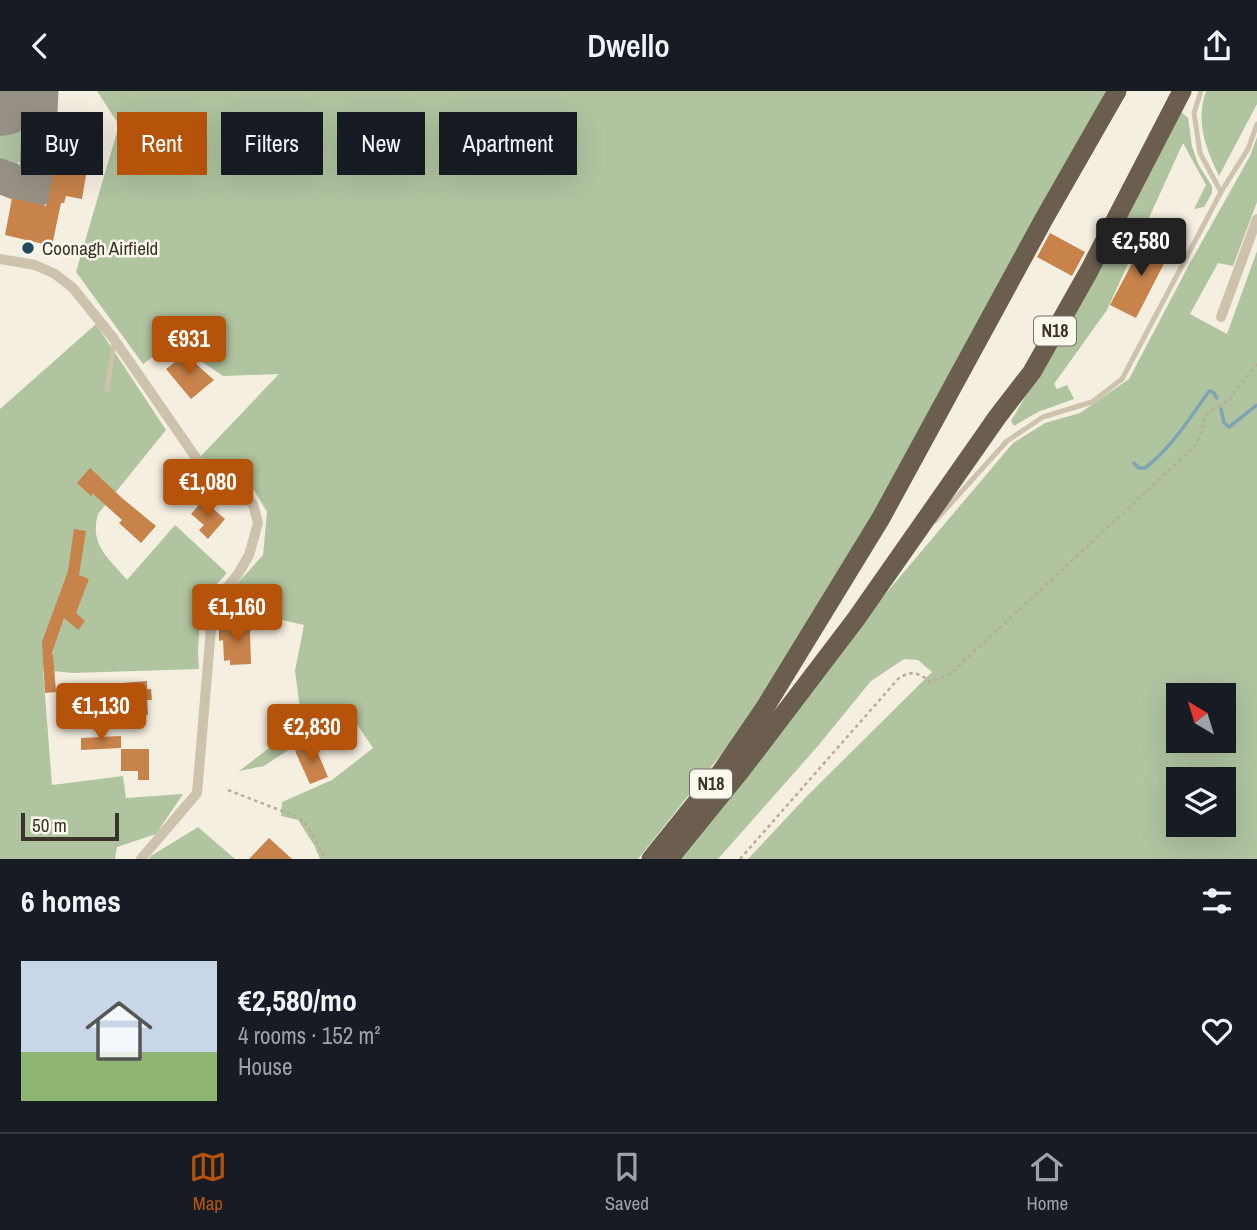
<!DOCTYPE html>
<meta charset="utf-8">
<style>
:root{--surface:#171b24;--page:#242831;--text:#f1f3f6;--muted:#9ea1a6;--line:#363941;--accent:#b45309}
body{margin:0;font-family:"Archivo Narrow",sans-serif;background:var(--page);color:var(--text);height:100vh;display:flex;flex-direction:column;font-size:26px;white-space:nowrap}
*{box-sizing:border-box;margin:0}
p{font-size:23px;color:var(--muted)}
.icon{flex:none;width:38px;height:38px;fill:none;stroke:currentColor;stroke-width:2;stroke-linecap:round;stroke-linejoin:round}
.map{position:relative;height:768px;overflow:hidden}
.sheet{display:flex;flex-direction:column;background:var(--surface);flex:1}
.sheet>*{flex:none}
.hud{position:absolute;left:21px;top:21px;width:700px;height:63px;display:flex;gap:14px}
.needle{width:46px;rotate:322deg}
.controls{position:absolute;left:1166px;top:592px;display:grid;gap:14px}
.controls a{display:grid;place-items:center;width:70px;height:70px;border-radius:0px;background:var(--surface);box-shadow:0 7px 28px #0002;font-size:35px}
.scale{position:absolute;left:21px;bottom:18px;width:98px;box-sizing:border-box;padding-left:7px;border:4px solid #3b332b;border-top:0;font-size:19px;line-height:24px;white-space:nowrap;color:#3b332b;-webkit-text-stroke:5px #fbf8ee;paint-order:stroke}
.price{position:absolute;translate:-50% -60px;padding:0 16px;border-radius:7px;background:var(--accent);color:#fff;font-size:23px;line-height:46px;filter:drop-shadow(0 2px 4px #0008)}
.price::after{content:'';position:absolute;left:50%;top:42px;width:21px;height:16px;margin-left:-10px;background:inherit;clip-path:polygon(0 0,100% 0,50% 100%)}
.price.current{background:#222;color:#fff}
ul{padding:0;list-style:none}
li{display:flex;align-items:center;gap:21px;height:175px;padding:0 21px}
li+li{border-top:2px solid var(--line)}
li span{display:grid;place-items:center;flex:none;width:196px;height:140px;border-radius:0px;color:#555}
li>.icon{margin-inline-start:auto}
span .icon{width:84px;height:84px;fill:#fffc;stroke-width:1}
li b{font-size:30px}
h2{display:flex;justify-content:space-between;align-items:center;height:84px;padding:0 21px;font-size:30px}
.chip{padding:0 24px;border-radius:0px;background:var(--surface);box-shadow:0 7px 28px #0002;font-size:24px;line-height:63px}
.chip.current{background:var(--accent);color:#fff}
header{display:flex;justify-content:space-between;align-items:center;height:91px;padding:0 21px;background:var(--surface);font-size:32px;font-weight:600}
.tabs{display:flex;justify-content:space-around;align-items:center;height:98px;border-top:2px solid var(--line);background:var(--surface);font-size:19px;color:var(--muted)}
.tabs a{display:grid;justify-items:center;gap:4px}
.tabs .current{color:var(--accent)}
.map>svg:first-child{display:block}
.green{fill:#b0c4a0;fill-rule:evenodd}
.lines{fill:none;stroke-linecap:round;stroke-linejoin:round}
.stream{stroke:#7fa5b2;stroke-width:3.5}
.taxiway{stroke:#989186;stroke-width:35}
.runway{stroke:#989186;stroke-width:88}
.building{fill:#c8834b}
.path{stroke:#b9ac96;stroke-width:2.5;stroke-dasharray:3.5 3.5;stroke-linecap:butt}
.service{stroke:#cdc2ac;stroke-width:5}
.minor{stroke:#cdc2ac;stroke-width:10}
.trunk{stroke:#6c5e4f;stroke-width:19}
.poi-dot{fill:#1f4d5e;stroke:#fbf8ee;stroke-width:2.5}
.labels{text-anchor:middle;stroke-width:5;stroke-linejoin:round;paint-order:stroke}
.shield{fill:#fbf8ee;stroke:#756e66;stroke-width:2}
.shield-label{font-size:18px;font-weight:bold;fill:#3b332b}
.poi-label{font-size:19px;fill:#3b332b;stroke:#fbf8ee;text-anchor:start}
</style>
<header><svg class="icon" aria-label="back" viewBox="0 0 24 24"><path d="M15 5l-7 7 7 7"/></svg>Dwello<svg class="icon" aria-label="share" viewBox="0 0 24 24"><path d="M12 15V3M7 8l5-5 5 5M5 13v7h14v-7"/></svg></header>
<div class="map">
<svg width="1257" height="768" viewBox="0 0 1257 768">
<rect width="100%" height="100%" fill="#f4efe1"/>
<path class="green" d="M 14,0 L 36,0 L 32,75 L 18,71 L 17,86 L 0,80 L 0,13 Z
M 97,0 L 1106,0 L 879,416 L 766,607 L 638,768 L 320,768 L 314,754 L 298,729 L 281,725 L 282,711 L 332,689 L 373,657 L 348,620 L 264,675 L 239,680 L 302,632 L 295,580 L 304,534 L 218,514 L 263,464 L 267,421 L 254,399 L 200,366 L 279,283 L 223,285 L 173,251 L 143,273 L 76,181 L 119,34 Z
M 1206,0 L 1257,0 L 1257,13 L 1219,85 C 1206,57 1195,32 1206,0 Z
M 1179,19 L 1188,27 L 1192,55 L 1198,73 L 1212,95 L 1212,102 L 1204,116 L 1194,118 L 1206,94 L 1183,52 L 1107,219 L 1054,293 L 1057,298 L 1067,294 L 1074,308 L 1038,321 L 1014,335 L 1011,330 L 1116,150 Z
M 1257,46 L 1257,111 L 1233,175 L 1218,172 L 1190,223 L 1227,243 L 1257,160 L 1257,768 L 748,768 L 808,704 L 932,581 L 918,569 L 904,568 L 871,590 L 817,656 L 718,768 L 680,768 L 882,507 L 1013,352 L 1045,332 L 1080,322 L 1129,288 L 1190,172 L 1250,65 ZM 1178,604 L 1223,604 L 1223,649 L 1178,649 ZM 1178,688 L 1223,688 L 1223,733 L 1178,733 Z
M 96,233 L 166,339 L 98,423 C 89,454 109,467 127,489 L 175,434 L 227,482 L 201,510 L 198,562 L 199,578 L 73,582 L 43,579 L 52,694 L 123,685 L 126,707 L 183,703 L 156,743 L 117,756 L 115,768 L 0,768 L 0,318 Z
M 198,736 L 235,768 L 149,768 L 151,765 Z"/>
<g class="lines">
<path class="stream" d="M 1221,318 L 1224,332 L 1229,336 L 1257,314
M 1134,372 L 1139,377 L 1145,377 C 1172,356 1190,327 1209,300 L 1213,301 L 1217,307"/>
<path class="taxiway" d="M 0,85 L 36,99 L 41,0"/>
<path class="runway" d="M 0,1 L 1,0"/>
</g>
<path class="building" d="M 61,53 L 84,59 L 86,84 L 82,108 L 66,105 L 64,112 L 61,112 L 52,155 L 5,144 L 12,107 L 46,115 Z
M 1050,142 L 1085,161 L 1072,185 L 1037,166 Z
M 1146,146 L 1171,159 L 1136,227 L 1110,214 Z
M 185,263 L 214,289 L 191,308 L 166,278 Z
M 90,377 L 122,407 L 156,435 L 141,452 L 119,432 L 122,429 L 92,402 L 92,406 L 77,392 Z
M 203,409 L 225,428 L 208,448 L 199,439 L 204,434 L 191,423 Z
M 74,438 L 86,440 L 79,484 L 89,488 L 76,522 L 85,530 L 78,539 L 64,527 L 51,564 L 53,563 L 56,601 L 45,602 L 42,551 L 68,480 Z
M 245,530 L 251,539 L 250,541 L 251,573 L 230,574 L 230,569 L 224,570 L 223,549 L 219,550 L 219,537 L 236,535 Z
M 147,590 L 147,598 L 151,598 L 152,609 L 147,609 L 148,624 L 124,625 L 122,592 Z
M 282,613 L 285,643 L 273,644 L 269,615 Z
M 121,645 L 121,657 L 81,659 L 81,647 Z
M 314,653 L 328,686 L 310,693 L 295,660 Z
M 121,658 L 149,658 L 149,689 L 138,689 L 138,680 L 121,680 Z
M 269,747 L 292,768 L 249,768 Z"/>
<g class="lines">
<path class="path" d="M 228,699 L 300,727 L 308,736 L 326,768
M 740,768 L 898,588 C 910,579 919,581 930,591 L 950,583 L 1194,356 L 1200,345 L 1206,323 L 1229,309 L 1257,273"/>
<path class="service" d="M 1201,0 L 1194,22 L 1200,62 L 1221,101
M 107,299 L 114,252
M 935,430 L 1007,350 L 1043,326 L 1092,311 L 1122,288 L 1221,101 L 1248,58 L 1257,33"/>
<path class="minor" d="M 0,168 L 35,174 L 55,183 L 73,197 L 114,248 L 201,374 L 253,413 L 258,432 L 249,464 L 238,483 L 213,514 L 197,702 L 141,768
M 1221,226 L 1257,128"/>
<path class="trunk" d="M 651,768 L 721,681 L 766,615 L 881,427 L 1045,126 L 1117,0
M 669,768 L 742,678 L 856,528 L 998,325 L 1032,281 L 1089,180 L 1182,0"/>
</g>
<circle class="poi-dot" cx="28" cy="157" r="7"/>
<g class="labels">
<g class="shield">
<rect x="1034" y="225.5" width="42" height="29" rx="5"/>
<rect x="690" y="678.5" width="42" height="29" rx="5"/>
</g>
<g class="shield-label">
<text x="1055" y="246">N18</text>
<text x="711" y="699">N18</text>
</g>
<g class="poi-label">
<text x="42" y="164">Coonagh Airfield</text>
</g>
</g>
</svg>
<div class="controls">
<a><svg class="needle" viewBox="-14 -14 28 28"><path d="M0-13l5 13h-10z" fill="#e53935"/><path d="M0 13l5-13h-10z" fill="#9ea1a6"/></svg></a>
<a><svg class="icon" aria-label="layers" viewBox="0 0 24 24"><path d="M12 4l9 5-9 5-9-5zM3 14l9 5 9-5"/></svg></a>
</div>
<div class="scale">50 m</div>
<b class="price current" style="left:1141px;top:187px">€2,580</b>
<b class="price" style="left:189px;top:285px">€931</b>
<b class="price" style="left:208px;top:428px">€1,080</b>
<b class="price" style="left:237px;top:553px">€1,160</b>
<b class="price" style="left:101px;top:652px">€1,130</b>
<b class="price" style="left:312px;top:673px">€2,830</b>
<div class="hud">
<a class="chip">Buy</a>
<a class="chip current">Rent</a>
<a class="chip">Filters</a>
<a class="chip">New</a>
<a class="chip">Apartment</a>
</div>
</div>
<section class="sheet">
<h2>6 homes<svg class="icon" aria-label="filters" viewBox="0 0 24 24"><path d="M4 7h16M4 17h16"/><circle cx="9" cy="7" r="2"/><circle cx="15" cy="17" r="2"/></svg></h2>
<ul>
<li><span style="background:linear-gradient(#c9d6e8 65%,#8fb573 0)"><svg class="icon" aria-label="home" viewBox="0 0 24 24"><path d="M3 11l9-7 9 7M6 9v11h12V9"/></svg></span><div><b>€2,580/mo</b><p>4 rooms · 152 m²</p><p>House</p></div><svg class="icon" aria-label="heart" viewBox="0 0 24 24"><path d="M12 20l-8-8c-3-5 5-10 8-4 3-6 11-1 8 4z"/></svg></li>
</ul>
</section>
<nav class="tabs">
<a class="current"><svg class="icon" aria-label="map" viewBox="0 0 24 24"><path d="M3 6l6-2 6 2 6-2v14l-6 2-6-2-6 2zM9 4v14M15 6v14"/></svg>Map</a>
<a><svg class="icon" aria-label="saved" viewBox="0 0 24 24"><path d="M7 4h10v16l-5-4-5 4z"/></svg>Saved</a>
<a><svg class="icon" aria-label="home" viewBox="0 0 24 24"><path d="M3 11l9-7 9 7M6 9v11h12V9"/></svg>Home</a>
</nav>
